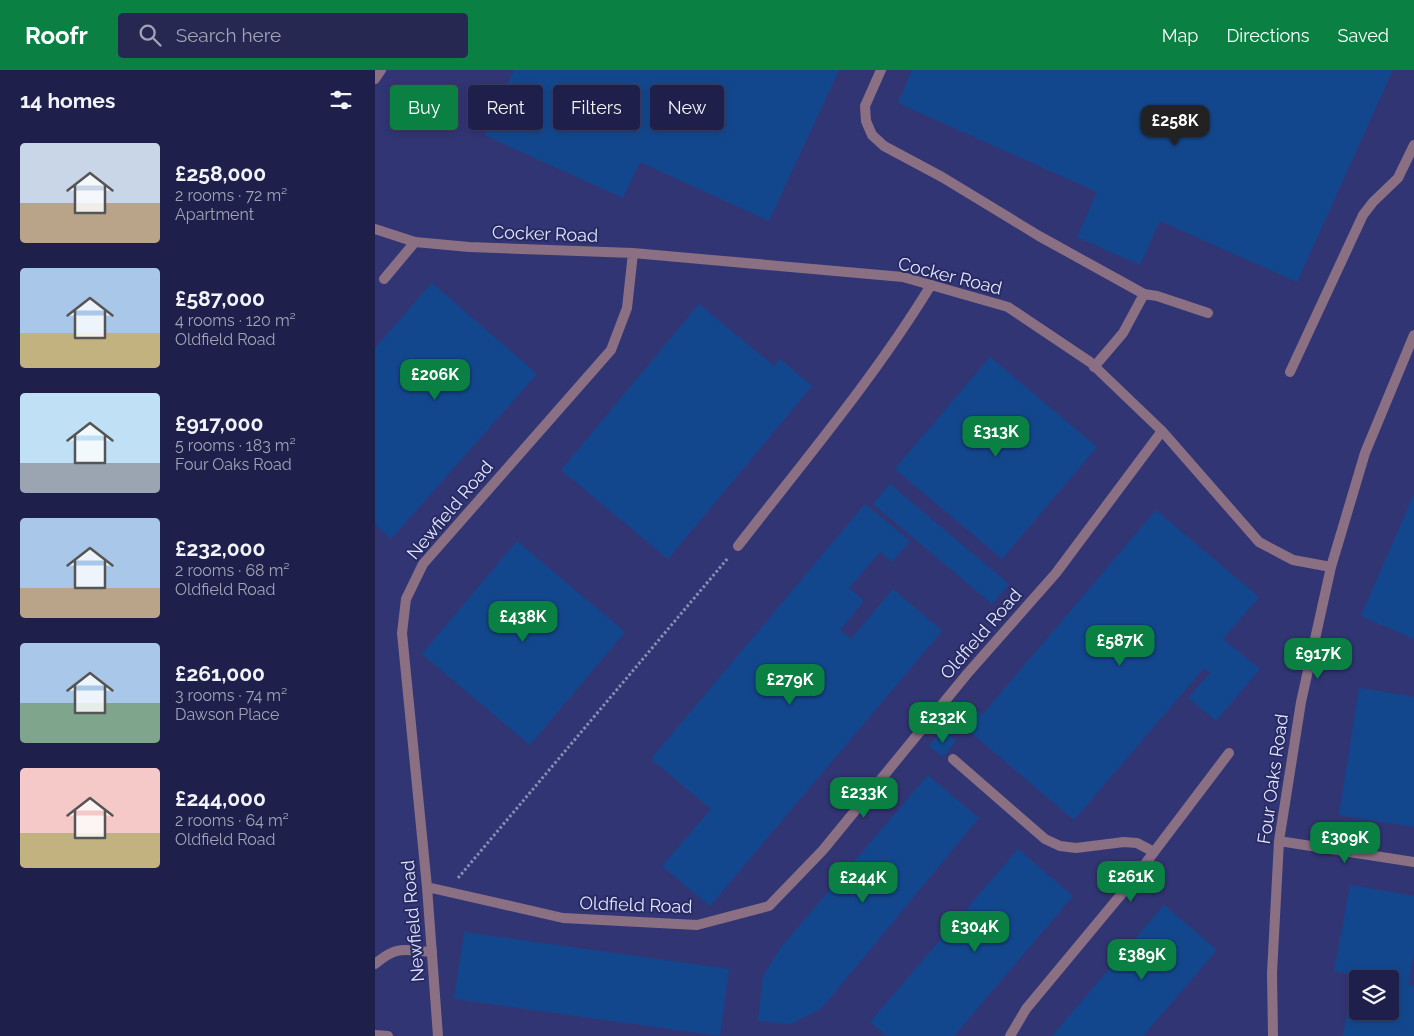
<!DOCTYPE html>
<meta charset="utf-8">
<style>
:root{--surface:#1e204b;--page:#262852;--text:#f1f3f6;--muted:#a1a3b5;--line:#3c3e63;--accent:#0b8043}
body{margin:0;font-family:Raleway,sans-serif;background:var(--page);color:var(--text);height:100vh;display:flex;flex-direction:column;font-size:19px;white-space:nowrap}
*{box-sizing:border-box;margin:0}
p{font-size:16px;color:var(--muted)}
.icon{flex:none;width:28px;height:28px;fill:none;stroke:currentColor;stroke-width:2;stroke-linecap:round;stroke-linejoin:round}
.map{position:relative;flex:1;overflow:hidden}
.details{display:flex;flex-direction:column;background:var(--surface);width:375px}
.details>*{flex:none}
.hud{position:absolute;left:15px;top:15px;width:475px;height:45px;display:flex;gap:10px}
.fabs{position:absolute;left:974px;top:900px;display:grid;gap:10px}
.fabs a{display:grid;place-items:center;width:50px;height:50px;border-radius:5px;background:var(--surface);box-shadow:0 2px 8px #0003,0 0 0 1px var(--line);font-size:25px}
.price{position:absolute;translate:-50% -42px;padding:0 11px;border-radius:10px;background:var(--accent);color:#fff;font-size:16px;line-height:32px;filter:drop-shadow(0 1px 2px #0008)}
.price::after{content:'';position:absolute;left:50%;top:30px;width:15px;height:11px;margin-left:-8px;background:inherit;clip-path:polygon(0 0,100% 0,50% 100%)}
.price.on{background:#222;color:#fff}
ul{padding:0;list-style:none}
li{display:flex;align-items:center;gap:15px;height:125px;padding:0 20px}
li span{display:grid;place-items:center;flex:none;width:140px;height:100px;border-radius:5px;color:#555}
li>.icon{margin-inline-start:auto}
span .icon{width:60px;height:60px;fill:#fffc;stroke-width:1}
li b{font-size:21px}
h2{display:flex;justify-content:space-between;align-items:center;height:60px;padding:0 20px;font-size:21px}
.pill{padding:0 18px;border-radius:5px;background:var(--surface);box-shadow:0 2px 8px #0003,0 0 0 1px var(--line);font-size:18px;line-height:45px}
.pill.on{background:var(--accent);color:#fff}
header{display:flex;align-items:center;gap:30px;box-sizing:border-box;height:70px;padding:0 25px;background:var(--accent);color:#fff}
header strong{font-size:24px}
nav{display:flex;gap:28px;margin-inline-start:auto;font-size:18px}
.search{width:350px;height:45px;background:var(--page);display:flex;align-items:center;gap:12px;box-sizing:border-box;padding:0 18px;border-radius:5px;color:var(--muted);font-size:19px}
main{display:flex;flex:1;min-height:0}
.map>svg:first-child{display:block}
.built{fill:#323574;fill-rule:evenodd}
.building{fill:#13478d;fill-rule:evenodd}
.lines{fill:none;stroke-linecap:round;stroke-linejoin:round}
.path{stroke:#8b8eb4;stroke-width:3;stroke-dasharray:2.5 2.5;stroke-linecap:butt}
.service{stroke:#8b7083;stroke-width:10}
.minor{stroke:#8b7083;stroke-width:10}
.tertiary{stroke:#8b7083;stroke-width:10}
.labels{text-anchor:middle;stroke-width:4;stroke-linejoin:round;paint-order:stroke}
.street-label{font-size:18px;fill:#e2e6fb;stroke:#282a64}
</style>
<header>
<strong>Roofr</strong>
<div class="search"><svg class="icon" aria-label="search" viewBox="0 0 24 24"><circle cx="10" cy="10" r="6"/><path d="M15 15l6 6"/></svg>Search here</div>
<nav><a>Map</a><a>Directions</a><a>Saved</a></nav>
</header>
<main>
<section class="details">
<h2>14 homes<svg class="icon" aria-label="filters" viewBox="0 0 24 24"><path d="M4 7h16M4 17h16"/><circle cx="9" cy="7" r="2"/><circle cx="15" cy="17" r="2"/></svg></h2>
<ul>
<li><span style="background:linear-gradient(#c9d6e8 60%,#b9a48a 0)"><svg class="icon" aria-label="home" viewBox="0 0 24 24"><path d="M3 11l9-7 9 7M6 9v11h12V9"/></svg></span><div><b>£258,000</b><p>2 rooms · 72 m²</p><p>Apartment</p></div></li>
<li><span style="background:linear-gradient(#a9c7e8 65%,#c2b280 0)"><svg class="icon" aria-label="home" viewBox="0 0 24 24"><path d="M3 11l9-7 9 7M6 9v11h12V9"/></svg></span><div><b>£587,000</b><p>4 rooms · 120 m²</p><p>Oldfield Road</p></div></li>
<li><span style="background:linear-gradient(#bfe0f5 70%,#9aa5b1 0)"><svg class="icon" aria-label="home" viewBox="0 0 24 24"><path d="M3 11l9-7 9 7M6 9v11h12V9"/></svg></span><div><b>£917,000</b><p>5 rooms · 183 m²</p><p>Four Oaks Road</p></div></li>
<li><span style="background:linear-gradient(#a9c7e8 70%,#b9a48a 0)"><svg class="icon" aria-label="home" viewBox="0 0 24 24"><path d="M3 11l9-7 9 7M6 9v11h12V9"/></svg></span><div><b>£232,000</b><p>2 rooms · 68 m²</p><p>Oldfield Road</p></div></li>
<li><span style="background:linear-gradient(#a9c7e8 60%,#7fa58c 0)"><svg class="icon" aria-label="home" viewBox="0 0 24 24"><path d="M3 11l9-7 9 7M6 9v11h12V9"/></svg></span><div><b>£261,000</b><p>3 rooms · 74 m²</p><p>Dawson Place</p></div></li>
<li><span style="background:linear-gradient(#f6c9c9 65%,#c2b280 0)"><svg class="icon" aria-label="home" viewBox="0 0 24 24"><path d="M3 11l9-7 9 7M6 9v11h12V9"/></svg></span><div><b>£244,000</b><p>2 rooms · 64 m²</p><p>Oldfield Road</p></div></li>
</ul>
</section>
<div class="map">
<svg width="1039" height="966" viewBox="0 0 1039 966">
<rect width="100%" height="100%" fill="#282a64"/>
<path class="built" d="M 0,0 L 1039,0 L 1039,966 L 0,966 ZM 982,909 L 1015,909 L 1015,941 L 982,941 Z"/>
<path class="building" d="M 139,0 L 464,0 L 394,151 L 265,92 L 248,128 L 109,65 Z
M 537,0 L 1018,0 L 922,212 L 785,151 L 765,195 L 702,167 L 722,122 L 523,33 Z
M 57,213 L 162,304 L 16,469 L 0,454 L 0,278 Z
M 324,234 L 399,296 L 405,289 L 437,316 L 293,489 L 186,400 Z
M 615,287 L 722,377 L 627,489 L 520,399 Z
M 515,414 L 634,514 L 617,534 L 498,434 Z
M 1039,424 L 1039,569 L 986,546 Z
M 490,434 L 535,471 L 517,492 L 505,482 L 474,518 L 489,531 L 465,560 L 476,569 L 518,519 L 567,561 L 335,836 L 287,796 L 336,739 L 276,689 Z
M 781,440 L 884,527 L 848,569 L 885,599 L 841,651 L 813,628 L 835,603 L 829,598 L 699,750 L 593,660 L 596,655 L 579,640 L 588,629 L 607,645 Z
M 142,471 L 250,562 L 155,675 L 47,584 Z
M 984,618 L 1039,627 L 1039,757 L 964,745 Z
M 567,660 L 581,671 L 568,687 L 554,676 Z
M 553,705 L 604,748 L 446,939 L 416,954 L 383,951 L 388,906 L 407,876 Z
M 643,779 L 698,826 L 579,966 L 512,966 L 495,952 Z
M 975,815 L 1039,826 L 1039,883 L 1033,915 L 1039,916 L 1039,966 L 968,966 L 979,905 L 959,901 ZM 982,909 L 1015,909 L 1015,941 L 982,941 Z
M 789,835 L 842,880 L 768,966 L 677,966 Z
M 89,862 L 354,899 L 345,966 L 79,929 Z"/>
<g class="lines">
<path class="path" d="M 83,808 L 353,488"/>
<path class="service" d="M 506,0 L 490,36 L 491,51 L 497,65 L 509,76 L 567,107 L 664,166 L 769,224 L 748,263 L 719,297
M 9,209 L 40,172
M 769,224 L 782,226 L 833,243
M 915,302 L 988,145 L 998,132 L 1023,108 L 1039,75
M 363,476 C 429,391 500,307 556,215
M 578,689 L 670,769 L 685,776 L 701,778 L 749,772 L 762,773 L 779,782
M 0,894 C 22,875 29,880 57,882"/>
<path class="minor" d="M 0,9 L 6,0
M 0,159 L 40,172 L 94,177 L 258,183 L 528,207 L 633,237 L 715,292 L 787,361 L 884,472 L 918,490 L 956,497
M 904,771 L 1039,792
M 52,817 L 188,848 L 322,855 L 394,836 L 448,780 L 592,604 L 681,503 L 787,361
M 63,966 L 52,817 L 27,563 L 31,529 L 48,494 L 236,280 L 252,238 L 258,183
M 635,966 L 651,939 L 754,815 L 854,683
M 898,966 L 897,903 L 904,771 L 926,632 L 956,497 L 990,383 L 1039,265"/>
<path class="tertiary" d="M 0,965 L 13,966"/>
</g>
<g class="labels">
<g class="street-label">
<text transform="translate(170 164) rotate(2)" y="6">Cocker Road</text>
<text transform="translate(575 206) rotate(14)" y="6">Cocker Road</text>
<text transform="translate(75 440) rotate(-50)" y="6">Newfield Road</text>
<text transform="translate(606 564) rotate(-49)" y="6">Oldfield Road</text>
<text transform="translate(898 709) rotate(-82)" y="6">Four Oaks Road</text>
<text transform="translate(261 835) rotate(2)" y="6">Oldfield Road</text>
<text transform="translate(38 851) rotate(-95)" y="6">Newfield Road</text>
</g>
</g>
</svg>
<div class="fabs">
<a><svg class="icon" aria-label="layers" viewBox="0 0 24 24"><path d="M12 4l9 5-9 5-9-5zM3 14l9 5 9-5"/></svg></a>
</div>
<b class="price on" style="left:800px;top:77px">£258K</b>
<b class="price" style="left:60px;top:331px">£206K</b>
<b class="price" style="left:621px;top:388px">£313K</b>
<b class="price" style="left:148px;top:573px">£438K</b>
<b class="price" style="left:745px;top:597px">£587K</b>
<b class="price" style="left:943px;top:610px">£917K</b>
<b class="price" style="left:415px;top:636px">£279K</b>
<b class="price" style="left:568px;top:674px">£232K</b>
<b class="price" style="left:489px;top:749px">£233K</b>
<b class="price" style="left:970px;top:794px">£309K</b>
<b class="price" style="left:756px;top:833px">£261K</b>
<b class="price" style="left:488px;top:834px">£244K</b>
<b class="price" style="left:600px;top:883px">£304K</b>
<b class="price" style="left:767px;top:911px">£389K</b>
<div class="hud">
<a class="pill on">Buy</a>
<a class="pill">Rent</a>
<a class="pill">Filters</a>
<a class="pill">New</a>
</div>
</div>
</main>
